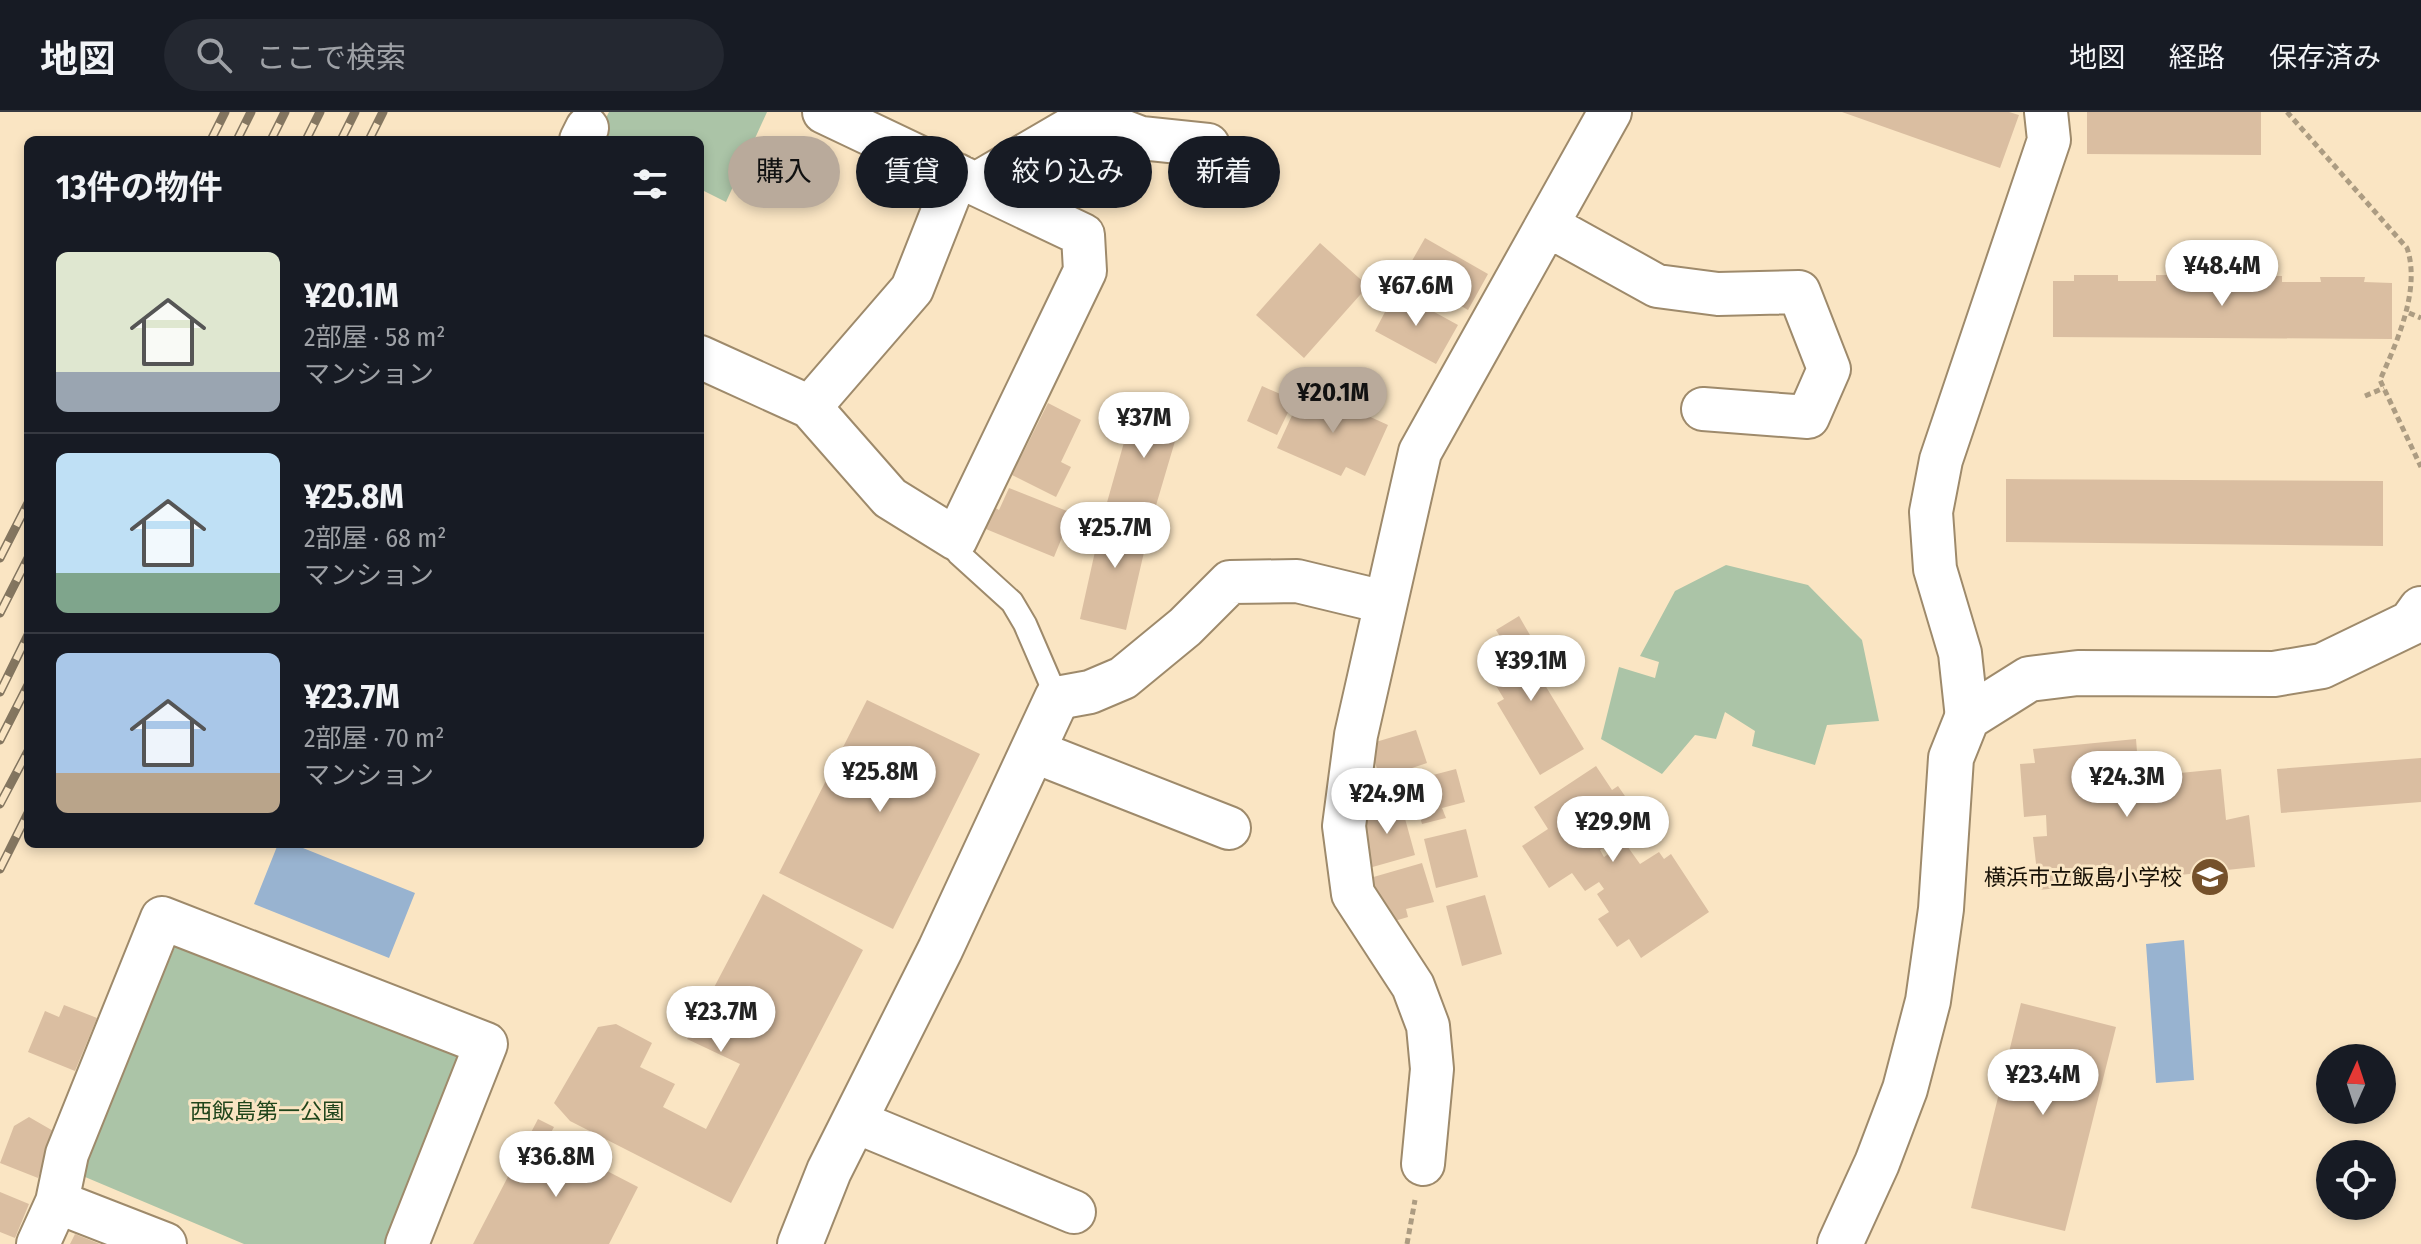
<!DOCTYPE html>
<html lang="ja">
<meta charset="utf-8">
<style>
:root{--surface:#171b24;--page:#242831;--text:#f1f3f6;--muted:#9ea1a6;--line:#363941;--accent:#b9aa9b}
body{margin:0;font-family:"Fira Sans Condensed","Noto Sans JP",sans-serif;background:var(--page);color:var(--text);height:100vh;display:flex;flex-direction:column;font-size:30px;white-space:nowrap}
*{box-sizing:border-box;margin:0}
p{font-size:26px;color:var(--muted)}
.icon{flex:none;width:44px;height:44px;fill:none;stroke:currentColor;stroke-width:2;stroke-linecap:round;stroke-linejoin:round}
.map{position:relative;flex:1;overflow:hidden}
.sheet{position:absolute;left:24px;top:24px;width:680px;height:712px;display:flex;flex-direction:column;background:var(--surface);border-radius:12px;box-shadow:0 4px 12px #0003}
.sheet>*{flex:none}
.top-card{position:absolute;left:728px;top:24px;width:760px;height:72px;display:flex;gap:16px}
.needle{width:52px;rotate:3deg}
.controls{position:absolute;left:2316px;top:932px;display:grid;gap:16px}
.controls a{display:grid;place-items:center;width:80px;height:80px;border-radius:50%;background:var(--surface);box-shadow:0 4px 12px #0003;font-size:40px}
.price{position:absolute;translate:-50% -68px;padding:0 18px;border-radius:28px;background:#fff;color:#222;font-size:26px;line-height:52px;filter:drop-shadow(0 2px 4px #0008)}
.price::after{content:'';position:absolute;left:50%;top:48px;width:24px;height:18px;margin-left:-12px;background:inherit;clip-path:polygon(0 0,100% 0,50% 100%)}
.price.current{background:var(--accent);color:#111}
ul{padding:0;list-style:none}
li{display:flex;align-items:center;gap:24px;height:200px;padding:0 32px}
li+li{border-top:2px solid var(--line)}
li span{display:grid;place-items:center;flex:none;width:224px;height:160px;border-radius:12px;color:#555}
li>.icon{margin-inline-start:auto}
span .icon{width:96px;height:96px;fill:#fffc;stroke-width:1}
li b{font-size:34px}
h2{display:flex;justify-content:space-between;align-items:center;height:96px;padding:0 32px;font-size:34px}
.tag{padding:0 28px;border-radius:36px;background:var(--surface);box-shadow:0 4px 12px #0003;font-size:28px;line-height:72px}
.tag.current{background:var(--accent);color:#111}
header{display:flex;align-items:center;gap:48px;box-sizing:border-box;height:112px;padding:0 40px;background:var(--surface);border-bottom:2px solid var(--line)}
header strong{font-size:38px}
nav{display:flex;gap:44px;margin-inline-start:auto;font-size:28px}
.search{width:560px;height:72px;background:var(--page);display:flex;align-items:center;gap:20px;box-sizing:border-box;padding:0 28px;border-radius:44px;color:var(--muted);font-size:30px}
.map>svg:first-child{display:block}
.green{fill:#abc4a7}
.water{fill:#98b3d0}
.building{fill:#dabea1}
.lines{fill:none;stroke-linecap:round;stroke-linejoin:round}
.lane-casing{stroke:#9e8a6b;stroke-width:26}
.street-casing{stroke:#9e8a6b;stroke-width:46}
.secondary-casing{stroke:#9e8a6b;stroke-width:48}
.path{stroke:#ac9c82;stroke-width:5;stroke-dasharray:6 4;stroke-linecap:butt}
.lane{stroke:#fff;stroke-width:22}
.street{stroke:#fff;stroke-width:42}
.secondary{stroke:#fff;stroke-width:44}
.rail-casing{stroke:#847660;stroke-width:9}
.rail{stroke:#fae5c3;stroke-width:6;stroke-dasharray:18;stroke-linecap:butt}
.labels{text-anchor:middle;stroke-width:6;stroke-linejoin:round;paint-order:stroke}
.poi-label{font-size:22px;fill:#171005;stroke:#fae5c3;text-anchor:end}
.park-label{font-size:22px;fill:#1f451b;stroke:#fae5c3}
</style>
<header>
<strong>地図</strong>
<div class="search"><svg class="icon" aria-label="search" viewBox="0 0 24 24"><circle cx="10" cy="10" r="6"/><path d="M15 15l6 6"/></svg>ここで検索</div>
<nav><a>地図</a><a>経路</a><a>保存済み</a></nav>
</header>
<div class="map">
<svg width="2421" height="1132" viewBox="0 0 2421 1132">
<rect width="100%" height="100%" fill="#fae5c3"/>
<path class="green" d="M 609,0 L 767,0 L 726,90 L 700,77 L 700,28 L 602,28 L 596,25 Z
M 1726,453 L 1808,473 L 1862,528 L 1879,609 L 1827,613 L 1815,653 L 1752,634 L 1755,619 L 1725,600 L 1716,627 L 1695,623 L 1662,662 L 1601,627 L 1619,555 L 1655,566 L 1659,550 L 1640,544 L 1675,479 Z
M 180,823 L 466,940 L 391,1132 L 244,1132 L 78,1062 Z"/>
<path class="water" d="M 278,732 L 293,732 L 415,781 L 389,846 L 254,792 Z
M 2184,828 L 2194,968 L 2156,971 L 2146,832 Z"/>
<path class="building" d="M 1842,0 L 2009,0 L 2019,3 L 2000,56 Z
M 2087,0 L 2261,0 L 2261,43 L 2087,42 Z
M 1425,126 L 1488,162 L 1468,198 L 1405,161 Z
M 1320,131 L 1368,174 L 1304,246 L 1256,203 Z
M 2074,163 L 2118,163 L 2118,169 L 2156,169 L 2156,163 L 2282,164 L 2282,170 L 2321,170 L 2320,165 L 2365,165 L 2364,170 L 2392,171 L 2392,227 L 2053,225 L 2053,169 L 2074,169 Z
M 1396,179 L 1458,213 L 1436,252 L 1375,219 Z
M 1262,274 L 1294,288 L 1277,323 L 1247,309 Z
M 1309,280 L 1329,289 L 1331,284 L 1368,300 L 1366,303 L 1388,313 L 1365,364 L 1346,355 L 1341,364 L 1277,336 L 1294,299 L 1299,302 Z
M 1136,288 L 1183,302 L 1152,407 L 1106,394 Z
M 1048,291 L 1081,308 L 1061,350 L 1071,355 L 1056,385 L 1012,363 Z
M 2006,367 L 2383,369 L 2383,434 L 2006,430 Z
M 1009,376 L 1072,401 L 1054,445 L 981,415 L 990,393 L 999,398 Z
M 1104,399 L 1151,410 L 1126,518 L 1080,507 Z
M 1519,504 L 1534,530 L 1523,537 L 1584,637 L 1540,663 L 1497,591 L 1504,587 L 1486,557 L 1511,542 L 1496,518 Z
M 867,588 L 980,642 L 893,817 L 779,761 Z
M 1416,618 L 1427,651 L 1403,659 L 1407,668 L 1383,675 L 1369,632 Z
M 2136,627 L 2139,665 L 2221,657 L 2226,708 L 2249,703 L 2255,755 L 2039,778 L 2033,725 L 2047,724 L 2046,703 L 2024,705 L 2020,652 L 2035,651 L 2033,637 Z
M 2421,646 L 2421,690 L 2281,701 L 2277,657 Z
M 1596,654 L 1612,678 L 1618,674 L 1643,710 L 1600,738 L 1604,745 L 1625,731 L 1640,752 L 1659,740 L 1664,747 L 1671,742 L 1709,800 L 1641,846 L 1629,827 L 1617,835 L 1598,807 L 1609,800 L 1597,782 L 1604,777 L 1599,770 L 1585,779 L 1572,761 L 1549,776 L 1522,734 L 1548,717 L 1534,695 Z
M 1456,657 L 1465,690 L 1442,696 L 1446,706 L 1422,712 L 1410,669 Z
M 1401,692 L 1415,743 L 1369,756 L 1362,732 L 1368,731 L 1360,704 Z
M 1466,717 L 1478,765 L 1436,776 L 1424,727 Z
M 1422,751 L 1434,790 L 1406,797 L 1408,805 L 1391,810 L 1382,804 L 1370,766 Z
M 763,782 L 863,838 L 731,1091 L 570,1009 L 554,991 L 598,915 L 616,912 L 652,931 L 640,955 L 675,972 L 663,995 L 706,1017 L 740,952 L 687,927 Z
M 1485,783 L 1502,842 L 1462,854 L 1446,794 Z
M 2021,891 L 2116,915 L 2065,1119 L 1971,1096 Z
M 64,893 L 97,906 L 75,959 L 28,940 L 45,899 L 59,905 Z
M 29,1005 L 55,1020 L 38,1066 L 0,1051 L 14,1014 Z
M 538,1007 L 554,1015 L 547,1028 L 638,1075 L 609,1132 L 473,1132 Z
M 0,1080 L 29,1092 L 15,1126 L 0,1120 Z
M 75,1122 L 100,1132 L 70,1132 Z"/>
<g class="lines">
<defs>
<path id="lane" d="M 956,427 L 958,441 L 1012,490 L 1025,512 L 1057,586"/>
<path id="street" d="M 581,28 L 587,16
M 976,72 L 1089,6 L 1141,26 L 1208,33
M 1547,113 L 1657,174 L 1718,182 L 1799,180 L 1829,257 L 1808,305 L 1703,297
M 700,245 L 810,295 L 890,386 L 956,427 L 1085,159 L 1083,123 L 824,0
M 810,295 L 912,177 L 957,63
M 1057,586 L 1090,580 L 1123,566 L 1185,515 L 1230,470 L 1297,469 L 1384,490
M 1967,606 L 1960,541 L 1935,457 L 1931,400 L 1941,348 L 2049,28 L 2046,0
M 1033,639 L 1229,716
M 854,1009 L 1074,1100
M 1423,1052 L 1432,957 L 1428,914 L 1413,874 L 1353,782 L 1344,714 L 1356,623 L 1420,340 L 1610,0
M 57,1090 L 165,1132
M 38,1132 L 57,1090 L 67,1042 L 162,806 L 486,932 L 407,1132"/>
<path id="secondary" d="M 800,1132 L 829,1059 L 940,838 L 1057,586
M 1840,1132 L 1877,1051 L 1905,977 L 1928,889 L 1941,797 L 1951,646 L 1967,606 L 2029,567 L 2078,561 L 2274,562 L 2322,554 L 2411,511 L 2421,497"/>
</defs>
<use href="#lane" class="lane-casing"/>
<use href="#street" class="street-casing"/>
<use href="#secondary" class="secondary-casing"/>
<path class="path" d="M 2287,0 L 2407,136 C 2421,177 2397,230 2380,268 L 2421,355
M 2409,201 L 2421,206
M 2365,284 L 2384,276
M 1407,1132 L 1415,1088"/>
<use href="#lane" class="lane"/>
<use href="#street" class="street"/>
<use href="#secondary" class="secondary"/>
<defs>
<path id="rail" d="M 211,28 L 225,0
M 237,28 L 251,0
M 271,28 L 285,0
M 306,28 L 320,0
M 341,28 L 355,0
M 369,28 L 383,0
M 0,446 L 28,391
M 0,501 L 28,446
M 0,580 L 28,523
M 0,628 L 28,573
M 0,692 L 28,639
M 0,757 L 28,701"/>
</defs>
<use href="#rail" class="rail-casing"/>
<use href="#rail" class="rail"/>
</g>
<defs>
<symbol id="school-disc" viewBox="-11 -11 22 22"><circle r="9.5" fill="#75512b" stroke="#fae5c3"/><path d="M0-5L7-2L0 1L-7-2ZM-4 1L0 2.5L4 1V4Q0 6-4 4Z" fill="#fff"/></symbol>
</defs>
<g fill-rule="evenodd">
<use href="#school-disc" x="2188" y="743" width="44" height="44"/>
</g>
<g class="labels">
<g class="poi-label">
<text x="2182" y="773">横浜市立飯島小学校</text>
</g>
<g class="park-label">
<text x="267" y="1007">西飯島第一公園</text>
</g>
</g>
</svg>
<div class="controls">
<a><svg class="needle" viewBox="-14 -14 28 28"><path d="M0-13l5 13h-10z" fill="#e53935"/><path d="M0 13l5-13h-10z" fill="#9ea1a6"/></svg></a>
<a><svg class="icon" aria-label="locate" viewBox="0 0 24 24"><circle cx="12" cy="12" r="6"/><path d="M12 2v4M12 18v4M2 12h4M18 12h4"/></svg></a>
</div>
<b class="price" style="left:2222px;top:196px">¥48.4M</b>
<b class="price" style="left:1416px;top:216px">¥67.6M</b>
<b class="price current" style="left:1333px;top:323px">¥20.1M</b>
<b class="price" style="left:1144px;top:348px">¥37M</b>
<b class="price" style="left:1115px;top:458px">¥25.7M</b>
<b class="price" style="left:1531px;top:591px">¥39.1M</b>
<b class="price" style="left:880px;top:702px">¥25.8M</b>
<b class="price" style="left:2127px;top:707px">¥24.3M</b>
<b class="price" style="left:1387px;top:724px">¥24.9M</b>
<b class="price" style="left:1613px;top:752px">¥29.9M</b>
<b class="price" style="left:721px;top:942px">¥23.7M</b>
<b class="price" style="left:2043px;top:1005px">¥23.4M</b>
<b class="price" style="left:556px;top:1087px">¥36.8M</b>
<div class="top-card">
<a class="tag current">購入</a>
<a class="tag">賃貸</a>
<a class="tag">絞り込み</a>
<a class="tag">新着</a>
</div>
<section class="sheet">
<h2>13件の物件<svg class="icon" aria-label="filters" viewBox="0 0 24 24"><path d="M4 7h16M4 17h16"/><circle cx="9" cy="7" r="2"/><circle cx="15" cy="17" r="2"/></svg></h2>
<ul>
<li><span style="background:linear-gradient(#dfe7d0 75%,#9aa5b1 0)"><svg class="icon" aria-label="home" viewBox="0 0 24 24"><path d="M3 11l9-7 9 7M6 9v11h12V9"/></svg></span><div><b>¥20.1M</b><p>2部屋 · 58 m²</p><p>マンション</p></div></li>
<li><span style="background:linear-gradient(#bfe0f5 75%,#7fa58c 0)"><svg class="icon" aria-label="home" viewBox="0 0 24 24"><path d="M3 11l9-7 9 7M6 9v11h12V9"/></svg></span><div><b>¥25.8M</b><p>2部屋 · 68 m²</p><p>マンション</p></div></li>
<li><span style="background:linear-gradient(#a9c7e8 75%,#b9a48a 0)"><svg class="icon" aria-label="home" viewBox="0 0 24 24"><path d="M3 11l9-7 9 7M6 9v11h12V9"/></svg></span><div><b>¥23.7M</b><p>2部屋 · 70 m²</p><p>マンション</p></div></li>
</ul>
</section>
</div>
